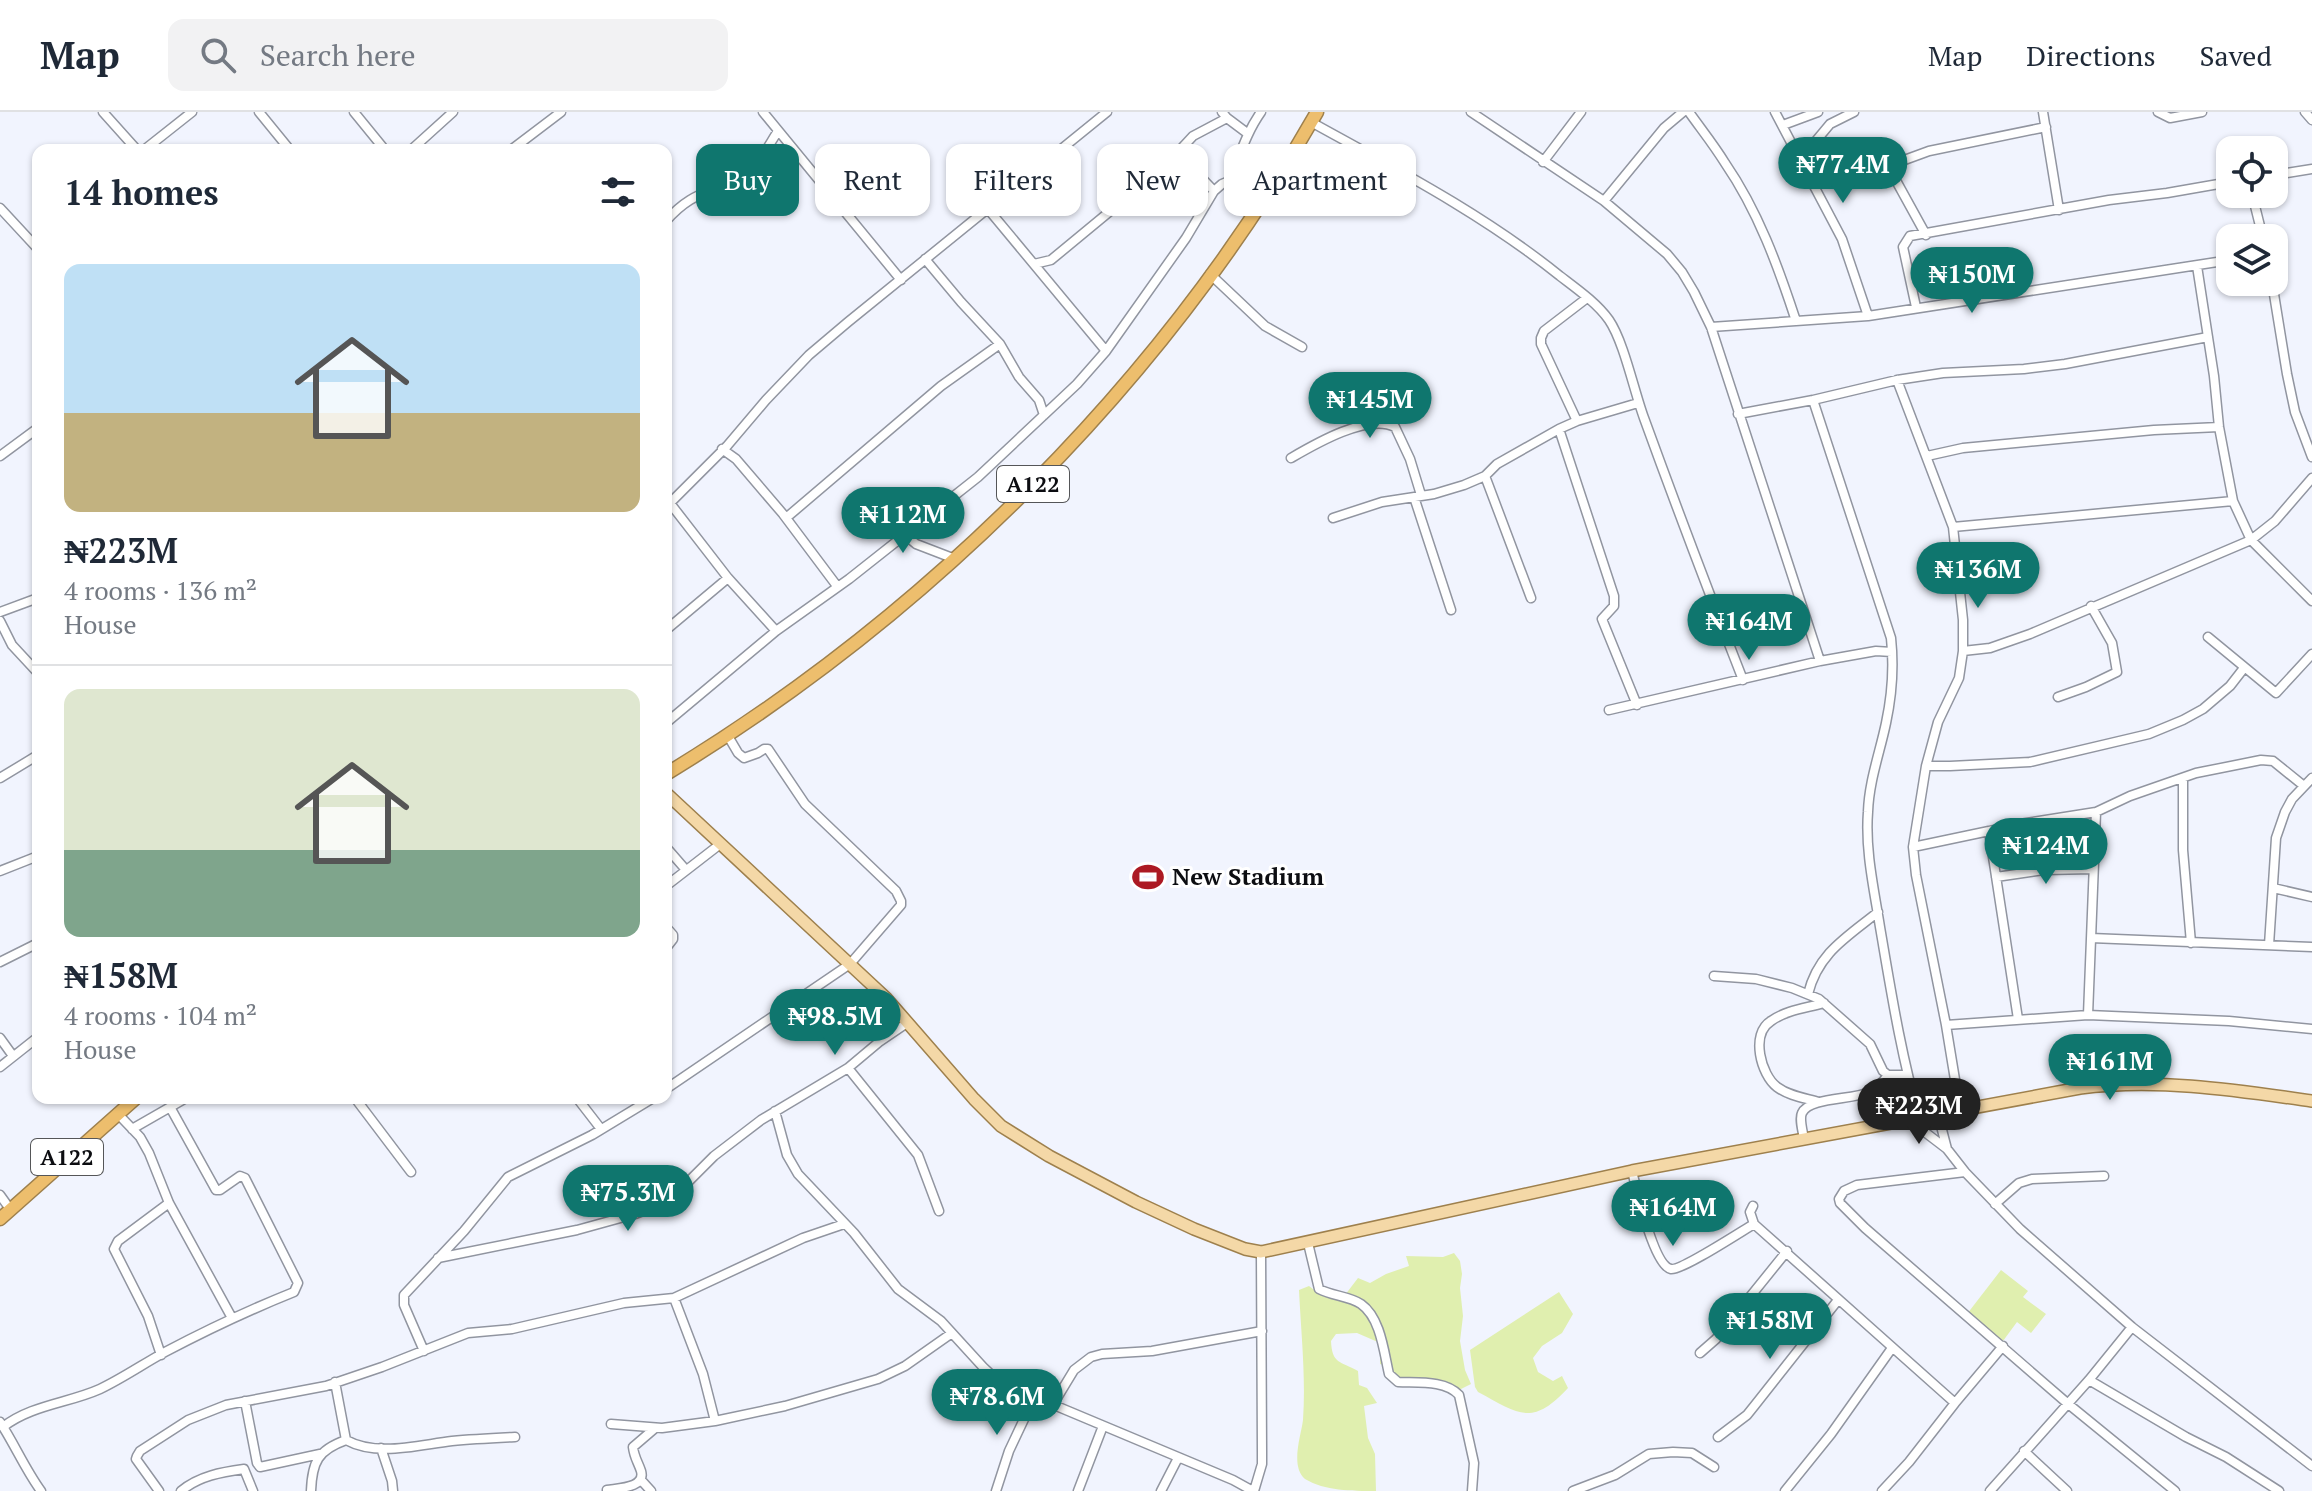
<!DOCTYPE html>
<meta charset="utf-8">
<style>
:root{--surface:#fff;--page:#f2f2f3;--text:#1f2937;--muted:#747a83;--line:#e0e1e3;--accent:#0f766e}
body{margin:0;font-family:"PT Serif",serif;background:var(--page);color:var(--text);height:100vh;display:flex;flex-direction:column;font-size:30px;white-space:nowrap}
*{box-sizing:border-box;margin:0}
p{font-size:26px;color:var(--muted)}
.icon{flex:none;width:44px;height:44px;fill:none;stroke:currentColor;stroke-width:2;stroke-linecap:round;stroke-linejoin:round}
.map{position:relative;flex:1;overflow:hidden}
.drawer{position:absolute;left:32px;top:32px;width:640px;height:960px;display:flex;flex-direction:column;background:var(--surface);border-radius:16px;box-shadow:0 2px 6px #0004}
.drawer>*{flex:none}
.banner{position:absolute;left:696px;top:32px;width:760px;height:72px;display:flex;gap:16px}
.controls{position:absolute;left:2216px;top:24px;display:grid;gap:16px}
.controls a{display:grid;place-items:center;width:72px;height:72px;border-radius:16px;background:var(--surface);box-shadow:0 2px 6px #0004;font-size:40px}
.price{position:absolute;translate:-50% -68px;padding:0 18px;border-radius:28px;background:var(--accent);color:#fff;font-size:26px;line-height:52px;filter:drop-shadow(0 2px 4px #0008)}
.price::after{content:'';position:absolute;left:50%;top:48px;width:24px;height:18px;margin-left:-12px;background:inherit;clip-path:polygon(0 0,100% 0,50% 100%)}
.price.active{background:#222;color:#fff}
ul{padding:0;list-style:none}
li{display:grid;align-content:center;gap:16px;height:424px;padding:0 32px}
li+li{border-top:2px solid var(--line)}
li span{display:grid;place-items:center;height:248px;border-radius:16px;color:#555}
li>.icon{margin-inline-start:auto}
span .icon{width:144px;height:144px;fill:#fffc;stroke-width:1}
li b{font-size:34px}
h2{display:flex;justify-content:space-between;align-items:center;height:96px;padding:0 32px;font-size:34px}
.chip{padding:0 28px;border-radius:16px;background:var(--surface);box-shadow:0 2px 6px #0004;font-size:28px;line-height:72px}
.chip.active{background:var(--accent);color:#fff}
header{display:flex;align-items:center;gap:48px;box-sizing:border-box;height:112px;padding:0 40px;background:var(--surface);border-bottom:2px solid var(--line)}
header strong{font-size:38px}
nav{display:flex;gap:44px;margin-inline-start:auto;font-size:28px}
.search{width:560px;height:72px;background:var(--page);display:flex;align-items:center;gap:20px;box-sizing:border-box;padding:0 28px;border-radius:16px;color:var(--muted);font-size:30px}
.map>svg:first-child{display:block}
.green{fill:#e0efaf}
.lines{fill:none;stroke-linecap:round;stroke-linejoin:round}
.minor-casing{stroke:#9195a0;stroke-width:11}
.major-casing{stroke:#9e804d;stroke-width:14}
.highway-casing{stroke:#9e804d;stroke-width:15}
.minor{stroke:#fff;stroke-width:8}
.major{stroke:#f4d8a7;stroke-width:11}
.highway{stroke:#edbe6d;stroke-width:12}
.labels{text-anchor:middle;stroke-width:6;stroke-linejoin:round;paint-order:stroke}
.shield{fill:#fff;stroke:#555658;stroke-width:2}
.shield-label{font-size:22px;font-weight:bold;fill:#0c0d11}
.poi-label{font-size:24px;font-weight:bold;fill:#0c0d11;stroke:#fff;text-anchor:start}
</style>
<header>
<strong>Map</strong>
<div class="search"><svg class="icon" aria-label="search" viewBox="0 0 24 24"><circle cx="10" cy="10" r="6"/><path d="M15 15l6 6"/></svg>Search here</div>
<nav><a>Map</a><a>Directions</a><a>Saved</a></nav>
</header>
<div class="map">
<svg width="2312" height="1379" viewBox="0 0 2312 1379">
<rect width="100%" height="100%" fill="#f1f4fe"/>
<path class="green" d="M 1454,1141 L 1460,1149 L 1462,1162 L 1460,1176 L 1463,1204 L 1460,1229 L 1465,1258 L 1471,1272 L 1453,1281 L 1434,1270 L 1405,1268 L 1393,1264 L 1392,1255 L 1380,1252 L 1380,1240 L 1387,1234 L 1357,1221 L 1336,1222 L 1331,1229 C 1332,1252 1340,1249 1358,1259 L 1359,1273 L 1367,1276 L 1377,1291 L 1364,1294 L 1368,1326 L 1375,1342 L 1376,1379 C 1351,1379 1325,1379 1305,1367 C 1290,1354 1301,1324 1303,1308 C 1306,1265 1301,1221 1299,1178 L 1309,1174 L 1318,1181 L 1345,1183 L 1358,1166 L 1370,1171 L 1386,1162 L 1409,1154 L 1406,1144 L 1443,1145 Z
M 2001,1158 L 2028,1179 L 2023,1185 L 2046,1202 L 2031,1221 L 2017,1210 L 2003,1229 L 1967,1202 Z
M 1559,1180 L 1573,1202 L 1562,1221 L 1542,1234 L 1533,1246 L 1538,1260 L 1553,1269 L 1562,1264 L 1568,1276 C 1532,1315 1519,1302 1478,1280 L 1475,1275 L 1470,1238 Z"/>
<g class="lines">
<defs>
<path id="minor" d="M 103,0 L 137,38
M 259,0 L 290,38
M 354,0 L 385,38
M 763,0 L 901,168
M 1471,0 L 1604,89 L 1667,142 L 1682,160 L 1694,180 L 1711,215 L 1820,549
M 1689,0 C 1701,17 1714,33 1725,51 C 1758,99 1778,154 1796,209
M 1775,0 L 1842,127 L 1868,204
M 2043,0 L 2059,98
M 2158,0 L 2170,6 L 2202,0
M 2305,0 L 2312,8
M 1227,6 L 1247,21
M 1311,10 C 1396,57 1483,102 1560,164 C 1577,177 1597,191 1609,208 C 1624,230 1634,279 1644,306 C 1676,394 1709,481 1743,568
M 1783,13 L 1818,0
M 144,38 L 192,0
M 411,38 L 453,0
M 511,38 L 561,0
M 1797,38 L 1815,30 L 1830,12 L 1854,0
M 1179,42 L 1214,79
M 1543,50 L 1581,0
M 1888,54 L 1926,123
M 1810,63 L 1864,53 L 1888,54 L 1929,39 L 2046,15
M 2274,63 L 2312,57
M 1229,69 C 1239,46 1246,21 1261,0
M 2252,82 L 2263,126
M 1604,89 L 1664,16 L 1683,0
M 0,96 L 38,137
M 988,97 L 1106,239
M 666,109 C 693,78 711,82 742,63 C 759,54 768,34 778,19
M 925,147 L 961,190 L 1000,232 L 1019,265 L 1039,288 L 1044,303
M 1034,152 L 1051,148 L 1166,53 L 1193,24 L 1227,6 L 1222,0
M 2197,154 L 2214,264 L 2219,315 L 2233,389 L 2251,428 L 2312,489
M 1210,162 L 1265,214 L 1302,235
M 2272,170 L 2287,262 L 2295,300 L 2312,345
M 1916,195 L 1903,135 L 1910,124 L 2109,88 L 2167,81 L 2230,70
M 1711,215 L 1868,204 L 2230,148
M 1897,268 L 1953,415 L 1963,508 L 1963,539 L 1959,566 L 1938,610 L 1926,654 L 1913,735 L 1916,763 L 1946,913
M 1813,288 L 1891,526 C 1894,554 1892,583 1886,611 C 1880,640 1869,669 1868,700 C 1865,738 1874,777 1880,815 C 1891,879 1901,943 1919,1005
M 1738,302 L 1813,288 L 1897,268 L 1943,261 L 2024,257 L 2065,252 L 2208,225
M 1577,309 L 1541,232 L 1541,226 L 1544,219 L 1587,186
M 1559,317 L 1614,484 L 1614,494 L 1602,507 L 1637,593
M 722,337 L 736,347 L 783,402 L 837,474
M 0,344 L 38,316
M 1927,344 L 1963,336 L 2154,318 L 2219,315
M 1291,346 C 1315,332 1368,301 1395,315 L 1410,347 L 1421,383
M 1485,364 L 1531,486
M 1414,385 L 1451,498
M 666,386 L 728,466 L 776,519
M 670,391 L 727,334 L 766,288 L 809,243 L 848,210 L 1107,0
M 786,406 L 941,274 L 1000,232
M 1333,406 L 1382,390 L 1434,382 L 1464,373 L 1485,364 L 1497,352 L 1559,317 L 1577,309 L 1638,291
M 1953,415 L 2233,389
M 904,422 L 916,432 L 955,447
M 0,500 L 38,486
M 0,509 L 12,533 L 38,561
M 666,518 L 728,466
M 2208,525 L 2276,581 L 2312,542
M 1963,539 L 1990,536 L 2030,522 L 2251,428 L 2275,409 L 2312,366
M 2058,585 L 2086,575 L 2117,560 L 2112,531 L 2091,494
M 1609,598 L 1820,549 L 1876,539 L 1892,540
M 666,611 L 776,519 L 849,467 L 978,365 L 1077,272 L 1106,239 L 1186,126 L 1214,79 L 1222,72 L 1229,69 L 1269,80
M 1926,654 L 1950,654 L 2030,650 L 2149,622 L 2183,608 L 2203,597 L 2230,574 L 2244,556
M 0,666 L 38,643
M 2183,667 L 2183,738 L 2191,831
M 666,735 L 686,758
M 1913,735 L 1989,719
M 0,759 L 38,744
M 1996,765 L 2044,758 L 2093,757
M 666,774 L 719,733
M 2273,776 L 2312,785
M 666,815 L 673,823 L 673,827 L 666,836
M 2091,826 L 2312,835
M 2269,833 L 2276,726 L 2285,700 L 2292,687 L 2312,666
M 0,850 L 38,831
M 1714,864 L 1756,867 L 1792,876 L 1819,887 L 1870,932 L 1883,959 L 1888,963 L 1907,963
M 1808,882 C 1818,841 1847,825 1878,800
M 2088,903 L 2096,700 L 2130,684 L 2196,661 L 2261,648 L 2273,649 L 2304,674
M 2018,907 L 1989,719 L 2020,712 L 2096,700
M 0,926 L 13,944
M 0,955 L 38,925
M 848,956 L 918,1043 L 939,1099
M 666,977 L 850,852 L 901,793 L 901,789 L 896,779 L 805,692 L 768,637 L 764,637 L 758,641 L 744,646 L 738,641 L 728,624
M 355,986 L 411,1060
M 577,986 L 601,1017
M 1819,990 C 1805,986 1789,984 1777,975 C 1761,963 1750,922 1771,909 C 1786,898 1807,896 1824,891
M 1960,998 L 1946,913 L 2088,903 L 2229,909 L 2312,917
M 775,999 L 787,1043 L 798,1062 L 854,1121 L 898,1177 L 941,1209 L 983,1255 L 999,1270 L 1233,1368 L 1253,1379
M 117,1001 L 140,1025 L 149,1041 L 169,1091 L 232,1206
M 1909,1008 L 1947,1037 L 1965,1060 L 2020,1117 L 2132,1215 L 2312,1354
M 132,1017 L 186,986
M 1804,1027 C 1803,1020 1799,1007 1802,1001 C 1809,985 1854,988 1869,980 C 1878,976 1883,970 1888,963
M 1947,1037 L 1941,1014 L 1950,1000
M 1632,1059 C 1636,1075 1654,1154 1671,1157 C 1681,1159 1742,1119 1754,1112
M 1965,1060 L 1857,1073 L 1844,1079 L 1839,1087 L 1840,1091 L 1865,1116 L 2067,1291 L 2175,1379
M 0,1083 L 10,1097
M 1995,1092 L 2019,1071 L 2032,1067 L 2104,1064
M 1753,1094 L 1750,1100 L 1754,1112 L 1955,1291
M 1308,1131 L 1319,1177 C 1332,1184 1349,1184 1361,1192 C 1381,1206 1384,1241 1389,1262 L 1398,1270 C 1418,1271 1445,1268 1459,1283 L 1474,1351 L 1472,1379
M 438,1146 L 577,1118 L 635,1102 L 656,1094 L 677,1081 L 714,1044 L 761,1008 L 848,956 L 879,930 L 907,911
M 674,1186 L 703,1262 L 715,1309 L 785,1294 L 878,1267 L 905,1254 L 952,1221
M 424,1239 L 404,1193 L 404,1183 L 464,1119 L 508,1065 L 592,1023 L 653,986
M 1700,1241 L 1716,1227 L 1787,1139
M 161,1243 L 148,1204 L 114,1137 L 118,1129 L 169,1091
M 2089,1268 L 2186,1325 L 2226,1345 L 2279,1379
M 335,1270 L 346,1328 C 377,1345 418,1333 452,1329 C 473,1327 494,1326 515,1325
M 245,1289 L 257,1351 L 260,1355 L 320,1342
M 1054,1291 L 1074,1258 L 1091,1245 L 1102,1242 L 1152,1239 L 1262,1219
M 0,1310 C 15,1333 25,1357 41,1379
M 611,1312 L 662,1316 L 715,1309
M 3,1315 C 31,1293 69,1291 100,1277 C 123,1266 143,1252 165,1240 C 207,1218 249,1198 294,1180 L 298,1171 L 245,1066 L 240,1064 L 220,1078 L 216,1078 L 170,995
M 1718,1325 L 1747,1303 L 1755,1293 L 1838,1188
M 381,1336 L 392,1369 L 393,1379
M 2024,1339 L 2067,1379
M 641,1368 L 651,1379
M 607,1378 C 618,1376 646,1376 641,1359 C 638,1350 634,1345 633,1335 L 654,1317
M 159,1379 L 136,1347 L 137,1344 L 140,1339 L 188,1308 L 226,1293 L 326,1274 L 382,1255 L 468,1221 L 512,1217 L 624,1191 L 674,1186 L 803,1126 L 844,1112
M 181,1379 C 199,1364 222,1360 244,1357 L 253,1379
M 311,1379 C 312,1350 318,1338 346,1328
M 996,1379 L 1009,1339 L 1034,1286
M 1078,1379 L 1103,1314
M 1161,1379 L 1178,1346
M 1254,1379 L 1262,1352 L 1262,1340 L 1261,1140
M 1573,1379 L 1615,1363 L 1649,1342 L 1673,1340 L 1692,1341 L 1714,1355
M 1785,1379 L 1831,1322 L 1892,1236
M 1882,1379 L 1909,1350 L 1955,1291 L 2003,1234
M 1990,1379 L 2089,1268 L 2132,1215"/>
<path id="major" d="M 666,681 L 886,886 L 974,987 L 1001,1014 L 1049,1044 L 1136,1090 L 1194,1117 L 1245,1137 L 1261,1140 L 1632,1059 L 2080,976 C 2158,966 2235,978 2312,989"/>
<path id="highway" d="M 666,662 C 930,502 1164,269 1317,0
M 0,1107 L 136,986"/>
</defs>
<use href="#minor" class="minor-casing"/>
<use href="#major" class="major-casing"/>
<use href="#highway" class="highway-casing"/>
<use href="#minor" class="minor"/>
<use href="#major" class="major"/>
<use href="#highway" class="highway"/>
</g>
<defs>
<symbol id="stadium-bare" viewBox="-9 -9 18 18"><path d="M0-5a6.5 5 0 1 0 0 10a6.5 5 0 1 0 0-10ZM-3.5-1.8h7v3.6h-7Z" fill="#ac1923" stroke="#fff" stroke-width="2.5" paint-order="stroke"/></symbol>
</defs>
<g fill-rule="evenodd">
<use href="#stadium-bare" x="1126" y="743" width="44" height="44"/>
</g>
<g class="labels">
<g class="shield">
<rect x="997" y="354" width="72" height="36" rx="6"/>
<rect x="31" y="1027" width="72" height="36" rx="6"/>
</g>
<g class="shield-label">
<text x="1033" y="380">A122</text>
<text x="67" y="1053">A122</text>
</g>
<g class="poi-label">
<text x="1172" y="773">New Stadium</text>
</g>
</g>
</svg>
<div class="controls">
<a><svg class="icon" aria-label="locate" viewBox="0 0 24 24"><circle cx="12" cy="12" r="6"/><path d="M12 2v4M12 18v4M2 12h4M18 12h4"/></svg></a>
<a><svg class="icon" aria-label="layers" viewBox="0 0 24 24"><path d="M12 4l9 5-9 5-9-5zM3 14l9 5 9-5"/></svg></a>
</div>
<b class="price" style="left:1843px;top:93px">₦77.4M</b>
<b class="price" style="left:1972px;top:203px">₦150M</b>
<b class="price" style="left:1370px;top:328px">₦145M</b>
<b class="price" style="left:903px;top:443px">₦112M</b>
<b class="price" style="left:1978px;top:498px">₦136M</b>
<b class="price" style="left:1749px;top:550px">₦164M</b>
<b class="price" style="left:2046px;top:774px">₦124M</b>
<b class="price" style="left:835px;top:945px">₦98.5M</b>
<b class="price" style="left:2110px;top:990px">₦161M</b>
<b class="price active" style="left:1919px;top:1034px">₦223M</b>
<b class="price" style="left:628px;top:1121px">₦75.3M</b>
<b class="price" style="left:1673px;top:1136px">₦164M</b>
<b class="price" style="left:1770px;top:1249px">₦158M</b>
<b class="price" style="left:997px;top:1325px">₦78.6M</b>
<div class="banner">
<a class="chip active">Buy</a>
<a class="chip">Rent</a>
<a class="chip">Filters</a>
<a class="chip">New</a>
<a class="chip">Apartment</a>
</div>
<section class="drawer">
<h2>14 homes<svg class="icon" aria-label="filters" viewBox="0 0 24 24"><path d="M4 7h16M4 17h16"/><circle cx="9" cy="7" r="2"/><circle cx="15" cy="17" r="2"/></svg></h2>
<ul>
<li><span style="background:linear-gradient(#bfe0f5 60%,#c2b280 0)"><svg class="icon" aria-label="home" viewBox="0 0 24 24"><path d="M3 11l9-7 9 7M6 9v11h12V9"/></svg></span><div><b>₦223M</b><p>4 rooms · 136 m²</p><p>House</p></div></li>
<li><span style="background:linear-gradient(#dfe7d0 65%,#7fa58c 0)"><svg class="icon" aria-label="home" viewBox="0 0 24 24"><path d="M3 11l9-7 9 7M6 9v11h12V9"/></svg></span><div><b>₦158M</b><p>4 rooms · 104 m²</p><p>House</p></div></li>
</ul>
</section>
</div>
